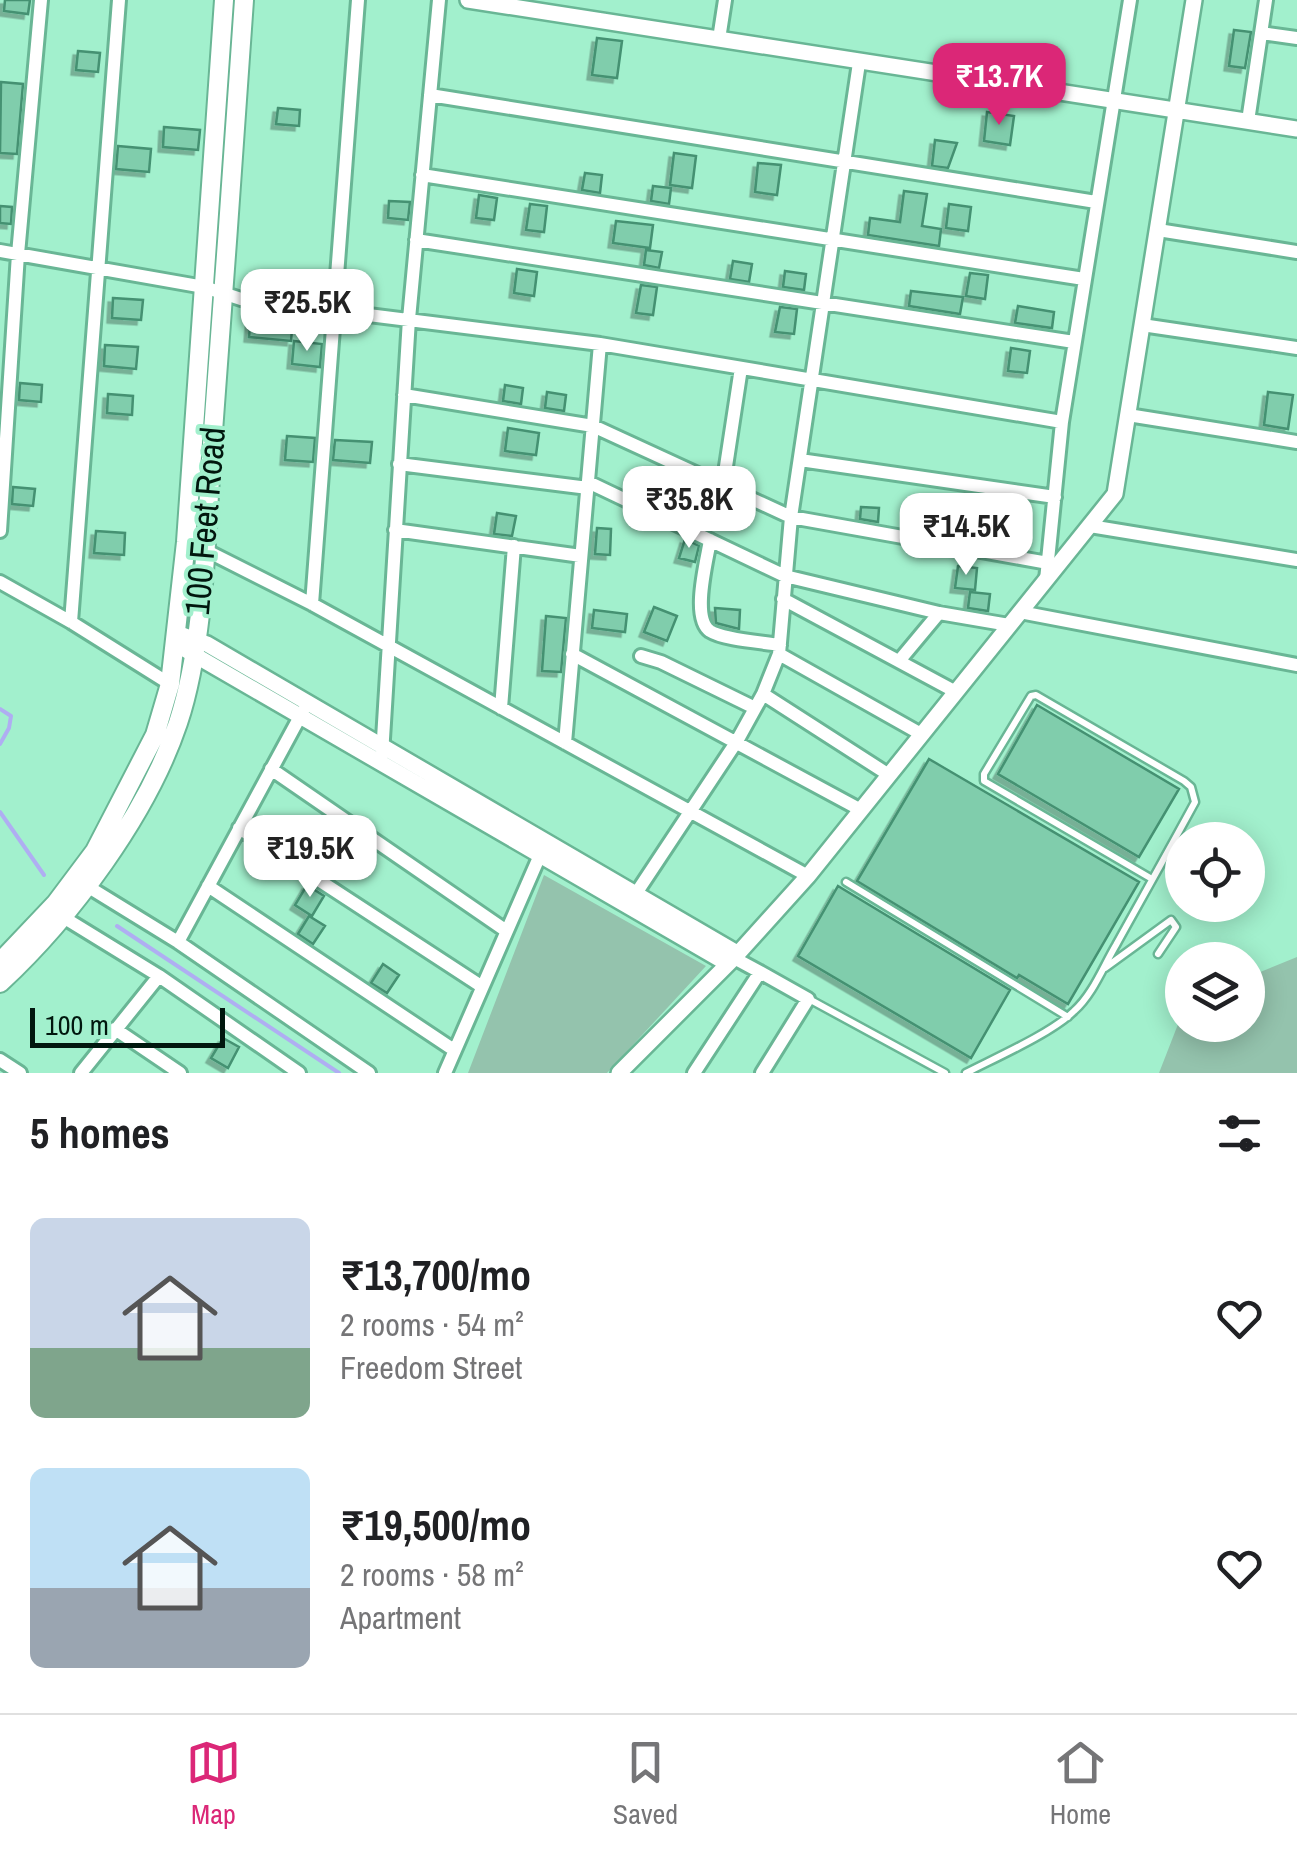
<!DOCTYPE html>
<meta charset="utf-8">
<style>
:root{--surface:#fff;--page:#f6f6f6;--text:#202124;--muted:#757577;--line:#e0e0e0;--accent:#db2777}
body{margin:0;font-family:"Archivo Narrow",sans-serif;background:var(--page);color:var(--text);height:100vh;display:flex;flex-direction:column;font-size:38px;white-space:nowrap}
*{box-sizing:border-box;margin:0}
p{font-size:32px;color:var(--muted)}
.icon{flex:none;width:55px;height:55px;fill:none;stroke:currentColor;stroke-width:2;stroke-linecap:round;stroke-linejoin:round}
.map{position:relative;height:1073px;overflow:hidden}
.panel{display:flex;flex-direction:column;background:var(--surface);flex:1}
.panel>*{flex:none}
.buttons{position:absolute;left:1165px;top:822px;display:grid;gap:20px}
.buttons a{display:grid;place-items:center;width:100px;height:100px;border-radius:50%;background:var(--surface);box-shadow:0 5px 25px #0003;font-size:50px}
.scale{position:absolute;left:30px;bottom:25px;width:195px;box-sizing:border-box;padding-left:10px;border:5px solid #01170e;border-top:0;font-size:28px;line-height:35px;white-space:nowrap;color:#01170e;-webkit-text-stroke:8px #a2f0cd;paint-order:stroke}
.price{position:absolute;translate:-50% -85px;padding:0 22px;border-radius:20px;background:#fff;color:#222;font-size:32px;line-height:65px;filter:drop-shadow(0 2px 5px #0008)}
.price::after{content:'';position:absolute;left:50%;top:60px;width:30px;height:22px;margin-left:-15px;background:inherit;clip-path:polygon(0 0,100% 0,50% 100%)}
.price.current{background:var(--accent);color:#fff}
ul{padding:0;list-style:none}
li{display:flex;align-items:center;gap:30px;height:250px;padding:0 30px}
li span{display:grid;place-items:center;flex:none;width:280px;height:200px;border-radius:15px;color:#555}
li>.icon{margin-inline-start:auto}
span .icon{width:120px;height:120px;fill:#fffc;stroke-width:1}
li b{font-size:42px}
h2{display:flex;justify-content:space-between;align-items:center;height:120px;padding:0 30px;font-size:42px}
.dock{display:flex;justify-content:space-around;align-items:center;height:140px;border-top:2px solid var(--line);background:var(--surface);font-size:28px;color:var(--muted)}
.dock a{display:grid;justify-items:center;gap:5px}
.dock .current{color:var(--accent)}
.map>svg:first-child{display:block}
.green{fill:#94c3ad}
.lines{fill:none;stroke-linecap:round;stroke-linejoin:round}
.stream{stroke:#afaef2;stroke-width:4}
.building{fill:#80cdac;stroke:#449172;stroke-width:2.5;filter:url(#shadow)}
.service-casing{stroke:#69b695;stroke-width:11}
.minor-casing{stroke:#69b695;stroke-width:18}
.tertiary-casing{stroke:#69b695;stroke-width:20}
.secondary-casing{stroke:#69b695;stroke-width:22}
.service{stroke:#fff;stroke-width:6}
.minor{stroke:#fff;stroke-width:12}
.tertiary{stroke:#fff;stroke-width:15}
.secondary{stroke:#fff;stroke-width:18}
.labels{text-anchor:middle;stroke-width:8;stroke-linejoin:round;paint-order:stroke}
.street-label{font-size:35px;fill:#01170e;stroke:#a2f0cd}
</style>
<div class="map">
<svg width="1297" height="1073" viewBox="0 0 1297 1073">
<defs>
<filter id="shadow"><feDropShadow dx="-4.5" dy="4.5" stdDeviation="0" flood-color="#0004"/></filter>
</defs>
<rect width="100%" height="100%" fill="#a2f0cd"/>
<path class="green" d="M 544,875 L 706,966 L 607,1073 L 468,1073 Z
M 1297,957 L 1297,1073 L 1159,1073 L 1182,1014 L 1182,1025 L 1248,1025 L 1248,977 Z"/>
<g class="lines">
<path class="stream" d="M 0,709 L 11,716 L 9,728 L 0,744
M 0,812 L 44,875
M 117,926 L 339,1073"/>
</g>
<path class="building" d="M 5,0 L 30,0 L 28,14 L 4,11 Z
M 1234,30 L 1251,32 L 1245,68 L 1229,66 Z
M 597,38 L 622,41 L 617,78 L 592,75 Z
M 78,51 L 100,53 L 98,72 L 76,70 Z
M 1,82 L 23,84 L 17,154 L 0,153 Z
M 278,108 L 300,110 L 299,126 L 276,124 Z
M 987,112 L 1014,116 L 1010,145 L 984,141 Z
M 164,127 L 200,130 L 198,150 L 163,147 Z
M 935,140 L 957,143 L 948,168 L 932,166 Z
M 118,146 L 151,149 L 149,172 L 116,169 Z
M 674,153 L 696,156 L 692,188 L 670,185 Z
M 758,163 L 781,165 L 777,195 L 755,192 Z
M 585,173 L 602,175 L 600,193 L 582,190 Z
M 653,186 L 671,188 L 669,204 L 651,201 Z
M 904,191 L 927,194 L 922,226 L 941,229 L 939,246 L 868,235 L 870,218 L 900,222 Z
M 479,195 L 497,198 L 494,220 L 476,218 Z
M 389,201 L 410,202 L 408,220 L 388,218 Z
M 530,204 L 547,206 L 544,232 L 526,230 Z
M 949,204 L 971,207 L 968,231 L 946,228 Z
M 0,206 L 12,207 L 11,224 L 0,223 Z
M 616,221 L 653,225 L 650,248 L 613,243 Z
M 646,250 L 662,252 L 659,268 L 644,265 Z
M 733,261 L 752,264 L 749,282 L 730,279 Z
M 517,269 L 537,272 L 534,296 L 514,293 Z
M 785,271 L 806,274 L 804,290 L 783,287 Z
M 970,273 L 988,275 L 985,299 L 966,296 Z
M 641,285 L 657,287 L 653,315 L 636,313 Z
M 911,291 L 963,297 L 960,314 L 909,306 Z
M 113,298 L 143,300 L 141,320 L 112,318 Z
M 1018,306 L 1054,312 L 1052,328 L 1015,323 Z
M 780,307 L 797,309 L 794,334 L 775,332 Z
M 251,315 L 293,318 L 291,341 L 249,337 Z
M 294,341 L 322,344 L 320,367 L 292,364 Z
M 105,345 L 138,347 L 136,369 L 104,366 Z
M 1011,348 L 1030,351 L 1027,373 L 1008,371 Z
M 20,383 L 42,385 L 41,402 L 19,400 Z
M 505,385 L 523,388 L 521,404 L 503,401 Z
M 547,392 L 566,395 L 564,411 L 545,408 Z
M 1268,392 L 1293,395 L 1288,429 L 1264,425 Z
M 108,394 L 133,396 L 132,415 L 107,413 Z
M 508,428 L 539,433 L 536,455 L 505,451 Z
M 287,436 L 315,438 L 313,462 L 285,460 Z
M 335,440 L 372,442 L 370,463 L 333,460 Z
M 13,487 L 35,489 L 33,506 L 12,504 Z
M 671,492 L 682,498 L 675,512 L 664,506 Z
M 861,507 L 879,508 L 878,522 L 860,519 Z
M 497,513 L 516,516 L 512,536 L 494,534 Z
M 597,528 L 611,529 L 610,555 L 595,554 Z
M 96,531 L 125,533 L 124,555 L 94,553 Z
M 685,539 L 699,546 L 695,562 L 679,558 Z
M 958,566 L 977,568 L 975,590 L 955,588 Z
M 970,592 L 990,594 L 988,611 L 968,608 Z
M 654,607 L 677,616 L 667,641 L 644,632 Z
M 715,608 L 740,610 L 739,629 L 716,623 Z
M 594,610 L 627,614 L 625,632 L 592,628 Z
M 546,616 L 566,618 L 561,672 L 542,671 Z
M 1037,705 L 1179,789 L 1139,857 L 998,774 Z
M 929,759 L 1139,882 L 1068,1004 L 1019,975 L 1017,978 L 857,881 Z
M 307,885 L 324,896 L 312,916 L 295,905 Z
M 838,886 L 1010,990 L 971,1058 L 798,956 Z
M 309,916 L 325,926 L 313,944 L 298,934 Z
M 383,964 L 399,975 L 387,993 L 371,983 Z
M 223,1038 L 239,1047 L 228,1068 L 211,1058 Z"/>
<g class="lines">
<defs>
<path id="service" d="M 846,882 L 1068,1017
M 1105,968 L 1171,920 L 1176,927 L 1158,954
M 809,999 L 945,1073
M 966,1073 C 995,1058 1052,1033 1074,1011 C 1093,994 1103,967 1116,945 C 1142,898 1169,850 1195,802 L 1191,787 L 1184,781 L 1036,695 L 1031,696 L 984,774 L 984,781 L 1152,879"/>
<path id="minor" d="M 1261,33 L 1297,38
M 719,39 L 725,0
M 430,95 L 1096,202
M 1248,121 L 1266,0
M 422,175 L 1084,279
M 1158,230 L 1297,252
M 416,240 L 1074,342
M 0,251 L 204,287 L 241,299 L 600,344 L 1062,422 L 1046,580
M 1142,325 L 1297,348
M 404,395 L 593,426 L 791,517 L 1048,563
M 1128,415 L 1297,442
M 1062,422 L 1130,0
M 800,460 L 1055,497
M 399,464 L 588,488
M 588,482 L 785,576 L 939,613 L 1009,625
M 723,486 L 741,368
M 1090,526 L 1297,560
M 395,530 L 581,556
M 0,531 L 18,254 L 41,0
M 710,540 C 707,560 691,618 710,631 C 724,640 763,642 780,645
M 205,550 L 312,604 L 808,876
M 0,582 L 71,622 L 170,684
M 783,599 L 956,692
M 312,604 L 358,0
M 1020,612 L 1297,665
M 71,622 L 119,0
M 572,654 L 861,810
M 779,654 L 921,734
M 641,656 L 661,662 L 755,708
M 899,661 L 939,613
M 763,694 L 889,775
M 501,708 L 514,546
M 565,743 L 600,344
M 382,755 L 409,319 L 439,0
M 271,769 L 505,930
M 239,828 L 481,986
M 87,886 L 178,942 L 369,1073
M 208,886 L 454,1050
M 633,898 L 737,741 L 763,694 L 779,654 L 791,517 L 859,63
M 63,917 L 159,976 L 299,1073
M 178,942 L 303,711
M 760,972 L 808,999 L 762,1073
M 115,1029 L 180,1073
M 0,1060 L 20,1073
M 81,1073 L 159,976
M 445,1073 L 544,846
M 694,1073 L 760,972 L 734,958"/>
<path id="tertiary" d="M 468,0 L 1297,129
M 177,633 L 207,644 L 737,953
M 186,650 L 728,964
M 619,1073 L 734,958 L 808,876 L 1115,494 L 1194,0"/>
<path id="secondary" d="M 0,962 L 56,903 L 95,851 L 155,735 L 170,684 L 186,542 L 224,0
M 0,983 C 71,917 147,815 178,723 C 205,642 206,531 212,445 C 223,297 234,148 244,0"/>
</defs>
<use href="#service" class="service-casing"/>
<use href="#minor" class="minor-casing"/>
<use href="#tertiary" class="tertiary-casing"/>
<use href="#secondary" class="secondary-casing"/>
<use href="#service" class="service"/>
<use href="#minor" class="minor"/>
<use href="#tertiary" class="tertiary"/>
<use href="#secondary" class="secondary"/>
</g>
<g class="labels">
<g class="street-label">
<text transform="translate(205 521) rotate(-85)" y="12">100 Feet Road</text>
</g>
</g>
</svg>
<div class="buttons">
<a><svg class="icon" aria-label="locate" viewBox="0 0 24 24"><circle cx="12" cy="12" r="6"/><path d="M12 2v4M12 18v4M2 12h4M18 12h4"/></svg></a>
<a><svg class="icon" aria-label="layers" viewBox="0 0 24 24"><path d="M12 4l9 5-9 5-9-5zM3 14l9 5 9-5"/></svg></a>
</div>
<div class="scale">100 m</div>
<b class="price current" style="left:999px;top:128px">₹13.7K</b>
<b class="price" style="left:307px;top:354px">₹25.5K</b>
<b class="price" style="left:689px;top:551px">₹35.8K</b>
<b class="price" style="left:966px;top:578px">₹14.5K</b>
<b class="price" style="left:310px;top:900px">₹19.5K</b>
</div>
<section class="panel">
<h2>5 homes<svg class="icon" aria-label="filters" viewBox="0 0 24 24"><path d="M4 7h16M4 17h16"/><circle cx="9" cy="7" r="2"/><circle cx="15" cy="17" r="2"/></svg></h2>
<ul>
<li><span style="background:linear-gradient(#c9d6e8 65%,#7fa58c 0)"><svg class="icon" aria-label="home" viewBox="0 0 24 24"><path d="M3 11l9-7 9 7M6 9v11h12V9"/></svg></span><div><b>₹13,700/mo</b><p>2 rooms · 54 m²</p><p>Freedom Street</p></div><svg class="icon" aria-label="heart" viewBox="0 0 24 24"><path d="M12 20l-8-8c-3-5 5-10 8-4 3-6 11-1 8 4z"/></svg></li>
<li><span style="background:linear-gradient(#bfe0f5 60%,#9aa5b1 0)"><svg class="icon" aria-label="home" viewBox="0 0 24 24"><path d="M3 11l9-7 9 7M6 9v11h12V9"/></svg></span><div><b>₹19,500/mo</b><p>2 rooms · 58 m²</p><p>Apartment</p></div><svg class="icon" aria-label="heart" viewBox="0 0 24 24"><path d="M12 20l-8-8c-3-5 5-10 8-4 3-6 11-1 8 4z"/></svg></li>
</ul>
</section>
<nav class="dock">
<a class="current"><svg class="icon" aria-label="map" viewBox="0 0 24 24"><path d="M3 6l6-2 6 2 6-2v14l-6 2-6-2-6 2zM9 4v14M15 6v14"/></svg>Map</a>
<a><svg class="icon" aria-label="saved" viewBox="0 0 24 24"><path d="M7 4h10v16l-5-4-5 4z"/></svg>Saved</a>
<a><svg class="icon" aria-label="home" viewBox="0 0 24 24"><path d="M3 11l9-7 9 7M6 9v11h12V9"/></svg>Home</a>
</nav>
